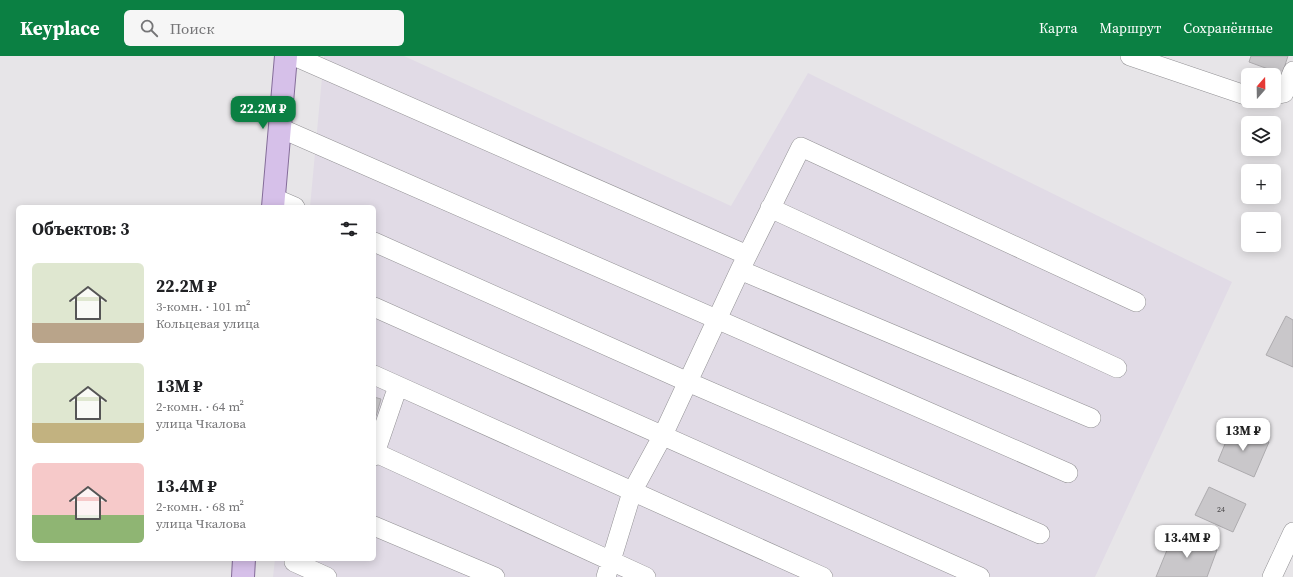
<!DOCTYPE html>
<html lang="ru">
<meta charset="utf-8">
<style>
:root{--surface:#fff;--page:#f6f6f6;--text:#202124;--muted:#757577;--accent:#0b8043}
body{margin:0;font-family:"Source Serif 4",serif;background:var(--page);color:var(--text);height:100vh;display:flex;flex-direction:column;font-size:15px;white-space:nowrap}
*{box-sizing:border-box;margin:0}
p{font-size:13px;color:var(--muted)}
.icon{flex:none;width:22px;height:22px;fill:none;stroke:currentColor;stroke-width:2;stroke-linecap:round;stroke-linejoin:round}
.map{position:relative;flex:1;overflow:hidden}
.details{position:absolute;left:16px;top:149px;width:360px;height:356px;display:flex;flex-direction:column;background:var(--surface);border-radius:6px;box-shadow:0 2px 10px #0003}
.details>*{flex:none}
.needle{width:26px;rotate:20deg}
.buttons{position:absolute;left:1241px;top:12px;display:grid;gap:8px}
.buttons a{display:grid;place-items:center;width:40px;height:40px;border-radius:6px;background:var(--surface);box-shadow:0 2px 10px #0003;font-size:20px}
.price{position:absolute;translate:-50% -34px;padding:0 9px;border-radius:8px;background:#fff;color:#222;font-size:13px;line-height:26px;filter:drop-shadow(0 1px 2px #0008)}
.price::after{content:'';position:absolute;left:50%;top:24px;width:12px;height:9px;margin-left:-6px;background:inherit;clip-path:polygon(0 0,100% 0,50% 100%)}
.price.current{background:var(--accent);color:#fff}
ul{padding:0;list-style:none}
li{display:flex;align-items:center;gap:12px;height:100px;padding:0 16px}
li span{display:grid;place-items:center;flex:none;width:112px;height:80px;border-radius:6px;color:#555}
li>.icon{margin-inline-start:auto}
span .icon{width:48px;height:48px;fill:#fffc;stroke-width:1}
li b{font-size:17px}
h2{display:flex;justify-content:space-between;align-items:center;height:48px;padding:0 16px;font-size:17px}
header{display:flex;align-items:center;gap:24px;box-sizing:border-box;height:56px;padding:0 20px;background:var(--accent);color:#fff}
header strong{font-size:19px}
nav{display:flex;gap:22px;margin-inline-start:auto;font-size:14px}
.search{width:280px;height:36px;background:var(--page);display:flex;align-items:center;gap:10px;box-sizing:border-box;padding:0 14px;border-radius:6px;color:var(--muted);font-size:15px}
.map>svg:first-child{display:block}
.built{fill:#e1dbe6}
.building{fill:#c9c7ca;stroke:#adabae}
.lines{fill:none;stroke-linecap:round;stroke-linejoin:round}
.minor-casing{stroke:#929194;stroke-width:20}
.major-casing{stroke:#846c99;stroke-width:24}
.minor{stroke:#fff;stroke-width:19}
.major{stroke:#d6c0e9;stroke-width:22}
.labels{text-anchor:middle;stroke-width:3.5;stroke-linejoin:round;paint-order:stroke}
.number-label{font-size:8px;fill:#4a484a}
</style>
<header>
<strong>Keyplace</strong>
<div class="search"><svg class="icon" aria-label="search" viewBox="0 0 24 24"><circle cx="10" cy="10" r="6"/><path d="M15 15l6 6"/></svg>Поиск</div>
<nav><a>Карта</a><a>Маршрут</a><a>Сохранённые</a></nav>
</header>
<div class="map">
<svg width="1293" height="521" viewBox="0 0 1293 521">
<rect width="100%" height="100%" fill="#e7e5e8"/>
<path class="built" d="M 324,0 L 404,0 L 731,150 L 808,17 L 1232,226 L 1095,521 L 273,521 L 275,503 L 374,503 L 374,151 L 310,151 Z"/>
<path class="building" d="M 1251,0 L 1288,0 L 1282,18 L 1249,6 Z
M 1286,260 L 1293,264 L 1293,311 L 1266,299 Z
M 374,341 L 381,343 L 374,367 Z
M 1232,371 L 1269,386 L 1254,421 L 1218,405 Z
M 1209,431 L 1246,448 L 1233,476 L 1195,459 Z
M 1174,477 L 1217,494 L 1207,521 L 1156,521 Z"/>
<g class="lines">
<defs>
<path id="minor" d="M 294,0 L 747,199
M 1130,0 L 1248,40
M 1274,39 L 1284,37 L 1293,15
M 280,72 L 1068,417
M 274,142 L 295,151
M 770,152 L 1117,312
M 374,186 L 688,326 L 1040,478
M 374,251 L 980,521
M 374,319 L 823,521
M 1091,362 L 740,214 L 801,91 L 1136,246
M 376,397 L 646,521
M 374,400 L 398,330
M 374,470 L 495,521
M 294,506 L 327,521
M 606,521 L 632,436 L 663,379 L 740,214
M 1272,521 L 1293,476"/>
<path id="major" d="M 273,151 L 286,0
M 243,521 L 244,503"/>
</defs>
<use href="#minor" class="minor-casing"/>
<use href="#major" class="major-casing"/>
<use href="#minor" class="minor"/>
<use href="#major" class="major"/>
</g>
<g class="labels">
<g class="number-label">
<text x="1221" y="456">24</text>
</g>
</g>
</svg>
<div class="buttons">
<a><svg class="needle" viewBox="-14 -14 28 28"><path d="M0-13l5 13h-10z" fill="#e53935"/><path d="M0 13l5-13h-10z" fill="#757577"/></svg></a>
<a><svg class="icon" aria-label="layers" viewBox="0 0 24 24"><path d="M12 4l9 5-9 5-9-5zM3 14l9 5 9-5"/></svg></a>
<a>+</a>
<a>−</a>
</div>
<b class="price current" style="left:263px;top:74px">22.2M ₽</b>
<b class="price" style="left:1243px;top:396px">13M ₽</b>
<b class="price" style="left:1187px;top:503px">13.4M ₽</b>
<section class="details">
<h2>Объектов: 3<svg class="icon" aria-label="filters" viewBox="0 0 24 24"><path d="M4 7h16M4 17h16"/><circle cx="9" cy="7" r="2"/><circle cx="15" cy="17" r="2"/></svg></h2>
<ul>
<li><span style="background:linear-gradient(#dfe7d0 75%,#b9a48a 0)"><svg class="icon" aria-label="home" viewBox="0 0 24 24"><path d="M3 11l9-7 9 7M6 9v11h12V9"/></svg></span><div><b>22.2M ₽</b><p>3-комн. · 101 m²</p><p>Кольцевая улица</p></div></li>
<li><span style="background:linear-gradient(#dfe7d0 75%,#c2b280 0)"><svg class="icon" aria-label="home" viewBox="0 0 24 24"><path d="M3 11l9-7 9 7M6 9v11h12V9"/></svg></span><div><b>13M ₽</b><p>2-комн. · 64 m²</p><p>улица Чкалова</p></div></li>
<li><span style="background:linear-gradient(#f6c9c9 65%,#8fb573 0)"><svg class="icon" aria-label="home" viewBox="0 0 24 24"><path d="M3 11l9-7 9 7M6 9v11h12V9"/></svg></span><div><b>13.4M ₽</b><p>2-комн. · 68 m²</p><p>улица Чкалова</p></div></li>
</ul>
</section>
</div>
